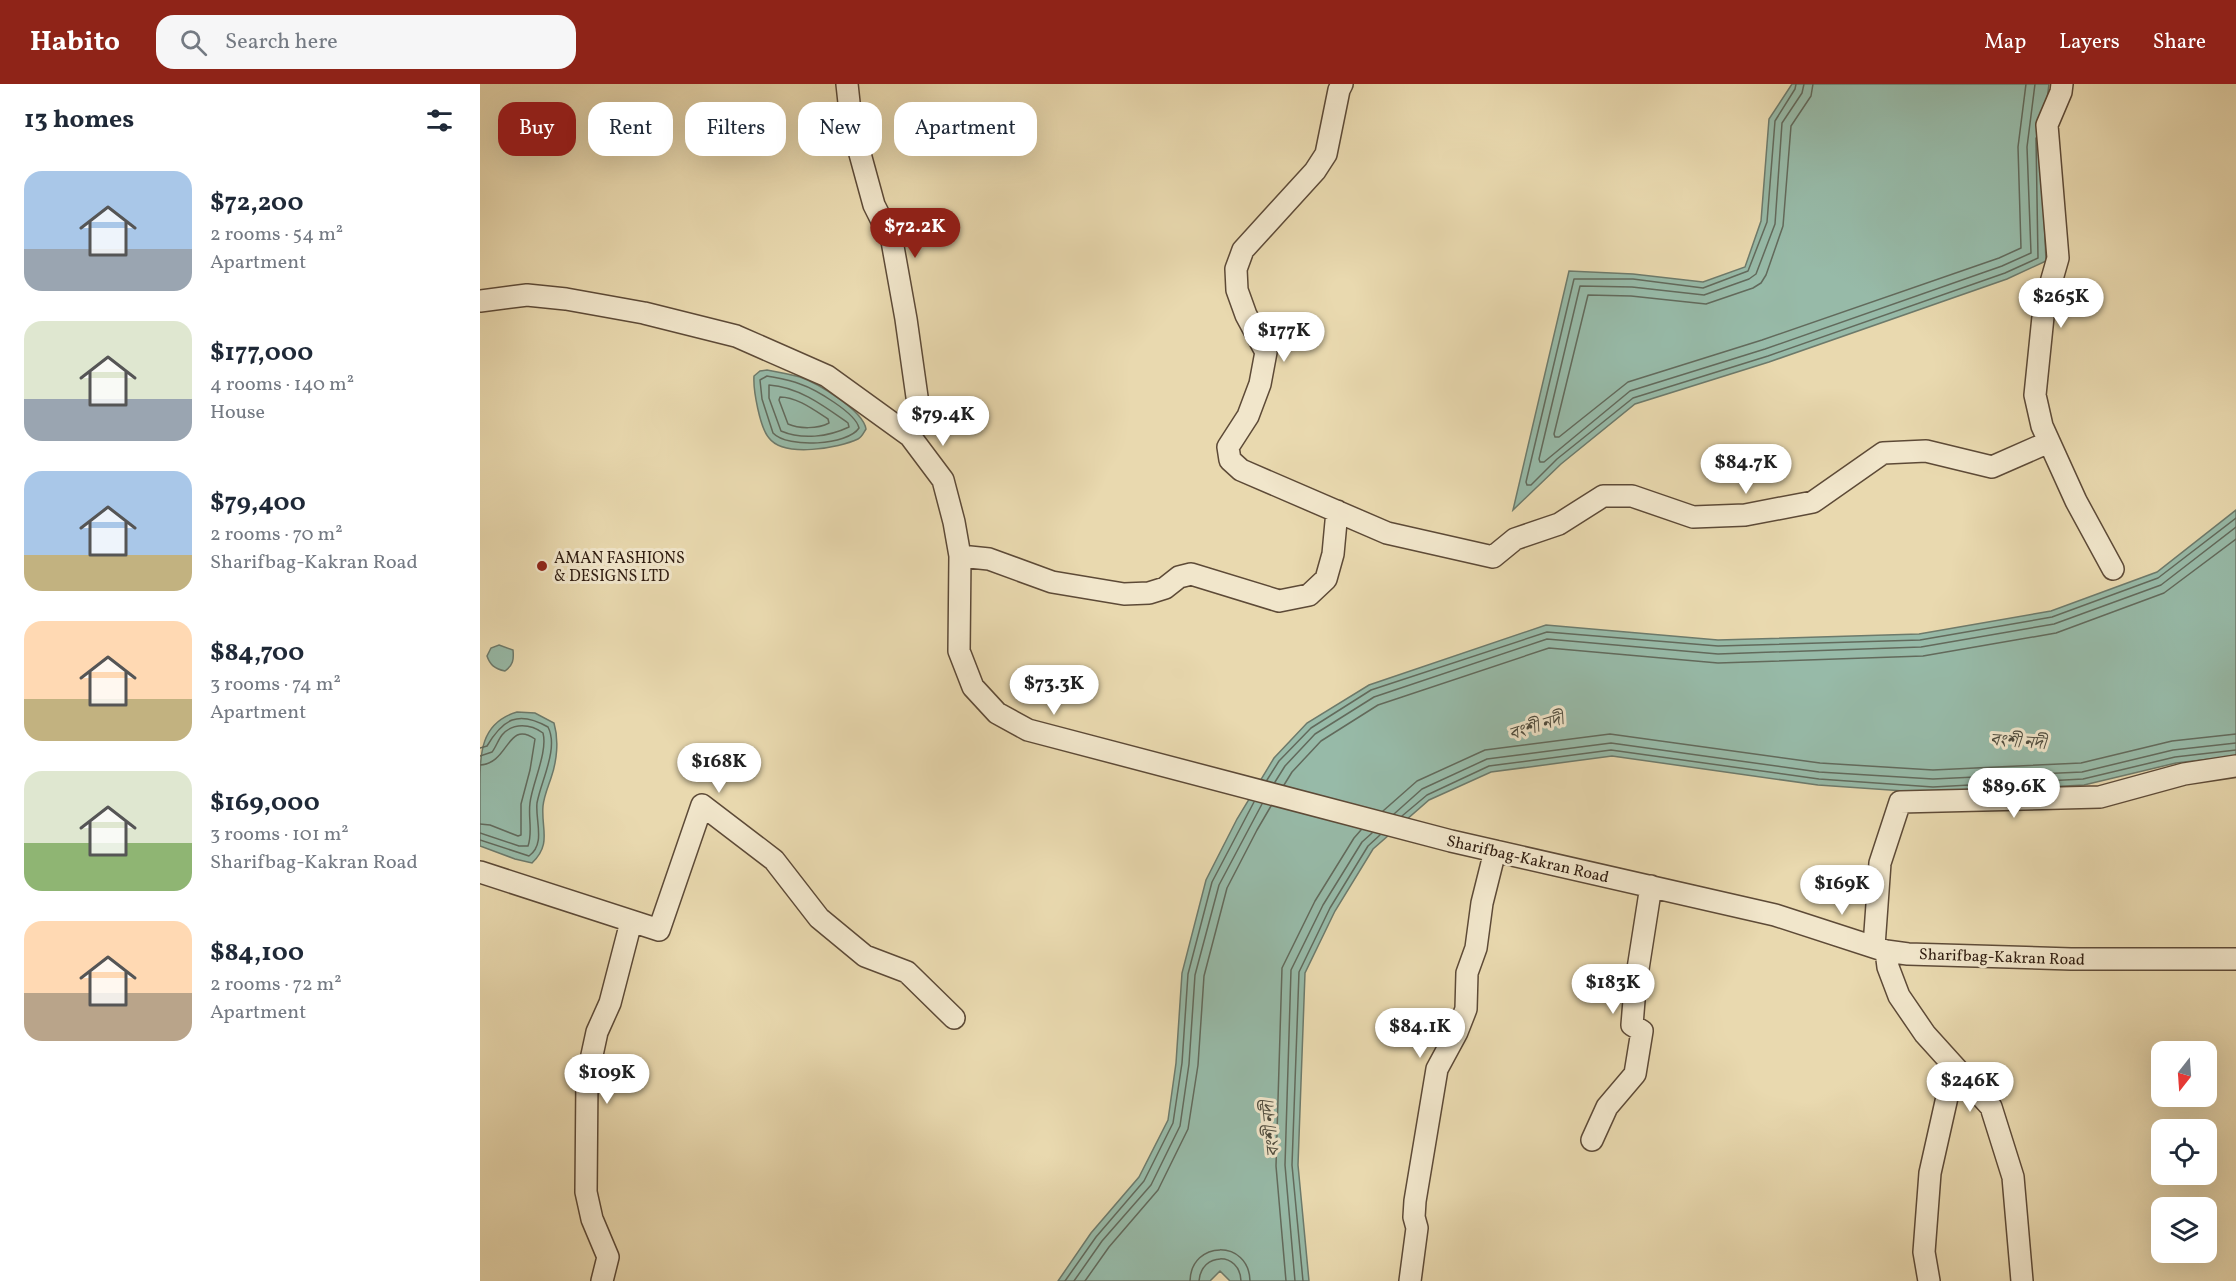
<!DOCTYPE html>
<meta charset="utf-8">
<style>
:root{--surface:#fff;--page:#f6f6f7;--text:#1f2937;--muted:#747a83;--accent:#8f2418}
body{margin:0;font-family:Vollkorn,"Noto Serif Bengali",serif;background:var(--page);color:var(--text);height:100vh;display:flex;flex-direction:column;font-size:22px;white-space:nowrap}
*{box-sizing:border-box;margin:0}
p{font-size:20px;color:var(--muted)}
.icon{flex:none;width:33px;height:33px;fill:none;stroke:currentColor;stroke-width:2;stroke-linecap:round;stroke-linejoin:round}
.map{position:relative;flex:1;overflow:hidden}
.drawer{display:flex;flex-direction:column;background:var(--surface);width:480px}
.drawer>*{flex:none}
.banner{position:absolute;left:18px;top:18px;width:570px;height:54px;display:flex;gap:12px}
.needle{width:39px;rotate:197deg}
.fabs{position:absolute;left:1671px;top:957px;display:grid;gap:12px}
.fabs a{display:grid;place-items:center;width:66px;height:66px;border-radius:12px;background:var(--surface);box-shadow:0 6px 24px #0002;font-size:30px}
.price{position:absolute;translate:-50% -51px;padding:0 14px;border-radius:21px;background:#fff;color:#222;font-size:20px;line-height:39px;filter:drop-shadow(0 2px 3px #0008)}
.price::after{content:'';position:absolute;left:50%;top:36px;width:18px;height:14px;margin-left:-9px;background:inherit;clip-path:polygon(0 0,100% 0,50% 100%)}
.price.active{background:var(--accent);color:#fff}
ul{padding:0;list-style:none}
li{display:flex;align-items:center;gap:18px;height:150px;padding:0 24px}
li span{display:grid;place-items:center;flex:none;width:168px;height:120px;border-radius:18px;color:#555}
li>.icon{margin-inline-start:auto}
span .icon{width:72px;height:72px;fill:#fffc;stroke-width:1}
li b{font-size:26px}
h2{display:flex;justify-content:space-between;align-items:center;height:72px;padding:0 24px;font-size:26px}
.pill{padding:0 21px;border-radius:18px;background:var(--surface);box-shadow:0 6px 24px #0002;font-size:21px;line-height:54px}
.pill.active{background:var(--accent);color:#fff}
header{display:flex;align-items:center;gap:36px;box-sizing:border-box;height:84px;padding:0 30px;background:var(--accent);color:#fff}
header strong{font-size:28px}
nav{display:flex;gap:33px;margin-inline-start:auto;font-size:21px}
.search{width:420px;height:54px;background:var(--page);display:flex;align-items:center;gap:15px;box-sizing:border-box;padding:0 21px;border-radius:18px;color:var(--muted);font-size:22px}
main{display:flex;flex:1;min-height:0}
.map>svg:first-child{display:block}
.water{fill:#97baa8;stroke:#6d7a6b;stroke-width:1.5}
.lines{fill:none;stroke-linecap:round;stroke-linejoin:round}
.shore{stroke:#626a5c;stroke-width:1.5}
.minor-casing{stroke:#5d4a37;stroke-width:24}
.minor{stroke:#f1e6cb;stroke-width:21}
.poi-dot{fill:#8f2418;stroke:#f1e6cb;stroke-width:2}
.labels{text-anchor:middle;stroke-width:6;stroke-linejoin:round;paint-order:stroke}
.poi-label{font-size:16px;fill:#2e1b0f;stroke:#f1e6cb;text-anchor:start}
.street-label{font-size:16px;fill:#2e1b0f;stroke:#f1e6cb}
.water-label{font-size:18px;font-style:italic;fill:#4e4b3d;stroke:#f1e6cb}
</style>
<header>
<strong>Habito</strong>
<div class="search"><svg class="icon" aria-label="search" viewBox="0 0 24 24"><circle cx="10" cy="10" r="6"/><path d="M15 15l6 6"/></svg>Search here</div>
<nav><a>Map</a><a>Layers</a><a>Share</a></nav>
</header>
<main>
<section class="drawer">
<h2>13 homes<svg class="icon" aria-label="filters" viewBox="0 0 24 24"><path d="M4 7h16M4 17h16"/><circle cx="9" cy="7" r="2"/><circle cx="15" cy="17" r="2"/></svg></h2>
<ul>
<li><span style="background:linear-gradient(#a9c7e8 65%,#9aa5b1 0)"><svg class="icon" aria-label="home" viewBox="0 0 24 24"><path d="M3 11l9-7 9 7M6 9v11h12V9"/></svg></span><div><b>$72,200</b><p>2 rooms · 54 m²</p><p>Apartment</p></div></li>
<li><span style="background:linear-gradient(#dfe7d0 65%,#9aa5b1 0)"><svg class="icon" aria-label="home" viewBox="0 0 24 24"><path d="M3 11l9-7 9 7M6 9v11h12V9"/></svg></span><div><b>$177,000</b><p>4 rooms · 140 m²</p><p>House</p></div></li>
<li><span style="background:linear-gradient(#a9c7e8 70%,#c2b280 0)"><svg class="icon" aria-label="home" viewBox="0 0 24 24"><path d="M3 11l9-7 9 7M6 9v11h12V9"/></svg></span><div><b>$79,400</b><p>2 rooms · 70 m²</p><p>Sharifbag-Kakran Road</p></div></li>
<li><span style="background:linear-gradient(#ffd9b3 65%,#c2b280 0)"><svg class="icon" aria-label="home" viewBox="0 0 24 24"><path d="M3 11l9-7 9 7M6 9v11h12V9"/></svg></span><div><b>$84,700</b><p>3 rooms · 74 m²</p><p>Apartment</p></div></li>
<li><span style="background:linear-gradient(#dfe7d0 60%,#8fb573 0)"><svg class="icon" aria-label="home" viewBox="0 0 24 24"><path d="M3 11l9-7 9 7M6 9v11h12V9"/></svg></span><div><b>$169,000</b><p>3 rooms · 101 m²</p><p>Sharifbag-Kakran Road</p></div></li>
<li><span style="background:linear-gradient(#ffd9b3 60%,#b9a48a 0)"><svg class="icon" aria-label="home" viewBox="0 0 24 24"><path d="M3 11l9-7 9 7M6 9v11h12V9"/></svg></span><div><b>$84,100</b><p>2 rooms · 72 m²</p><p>Apartment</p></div></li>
</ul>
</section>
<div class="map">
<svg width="1756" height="1197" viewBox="0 0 1756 1197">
<rect width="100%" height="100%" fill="#e9d9af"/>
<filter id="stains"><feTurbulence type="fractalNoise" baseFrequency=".00333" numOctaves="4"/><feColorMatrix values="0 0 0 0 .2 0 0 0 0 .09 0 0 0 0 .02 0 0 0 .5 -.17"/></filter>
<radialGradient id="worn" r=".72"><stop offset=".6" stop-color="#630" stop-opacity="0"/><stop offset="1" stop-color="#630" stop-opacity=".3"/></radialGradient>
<path class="water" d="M 1312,0 L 1569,0 L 1561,63 L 1566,177 L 1527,195 L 1289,278 L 1155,320 L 1081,380 L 1033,426 L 1089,187 L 1153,190 L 1223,198 L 1265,183 L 1281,137 L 1289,35 Z
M 287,286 C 298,288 309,290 320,293 C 337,299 383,326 386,345 C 384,348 382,353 378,355 C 359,364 304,374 289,354 C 280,344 273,306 274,292 L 280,287 Z
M 1756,426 L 1756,672 L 1696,679 L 1604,701 L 1453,709 L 1338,701 L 1132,672 L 1011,688 L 949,716 L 893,765 L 855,827 L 825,889 L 818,1081 L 829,1197 L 750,1197 L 740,1187 L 730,1197 L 578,1197 L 611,1149 L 659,1093 L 688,1036 L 696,979 L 702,889 L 726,796 L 757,735 L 794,674 L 827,639 L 889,601 L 1066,541 L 1238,556 L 1439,550 L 1571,527 L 1677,488 Z
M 19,561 L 33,566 C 34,576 33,581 25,587 C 15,585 10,581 7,572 L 11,564 Z
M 37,628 L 55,629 L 74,639 C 79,656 77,677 71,694 C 68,703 64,712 63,722 C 61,745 72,760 52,779 L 35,775 L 0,762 C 0,743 0,723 0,704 C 0,670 0,639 37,628 Z"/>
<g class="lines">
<path class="shore" d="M 1316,0 L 1315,5 L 1295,37 L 1287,138 L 1268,187 L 1223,204 L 1153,195 L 1094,195 L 1046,398 L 1047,401 L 1051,401 L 1077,375 L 1153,314 L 1288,272 L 1525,189 L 1558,174 L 1556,54
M 1324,0 L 1322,9 L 1302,39 L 1295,140 L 1276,190 L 1269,195 L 1224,211 L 1152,203 L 1100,202 L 1059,375 L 1060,378 L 1064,378 L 1150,307 L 1285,265 L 1522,182 L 1551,169 L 1547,63 L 1555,0
M 1333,0 L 1331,12 L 1311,42 L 1303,142 L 1286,191 L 1281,199 L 1273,204 L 1226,220 L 1151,212 L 1108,211 L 1074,350 L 1075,353 L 1079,353 L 1148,298 L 1282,256 L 1519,174 L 1541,164 L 1538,63 L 1546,0
M 287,292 C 297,294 310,296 320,300 C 335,305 376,329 379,344 C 368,361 308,365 293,349 L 282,315 L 280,296 Z
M 289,301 C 319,303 344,322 368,339 L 369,343 C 348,353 322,356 301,347 L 289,314 Z
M 300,313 C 317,313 334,326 348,335 L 349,339 C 338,345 319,345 308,340 L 299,316 Z
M 0,664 L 7,662 C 23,635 38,626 68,643 C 79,664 61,697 57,719 C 55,736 66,760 49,772 L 0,756
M 0,672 L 12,668 C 16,663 18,656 22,651 C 33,638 51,640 63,649 C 68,668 52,700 50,719 C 48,734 53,748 48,762 L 39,762 L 0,749
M 0,681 C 29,680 27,635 55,655 L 50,686 L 41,720 L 41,751 L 38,752 L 10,741 L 0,740
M 787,696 L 799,677 L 831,644 L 891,606 L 1067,548 L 1238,562 L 1440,556 L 1572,533 L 1678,494 L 1756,434
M 795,698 L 805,682 L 835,650 L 894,613 L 1067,555 L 1238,570 L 1441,563 L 1574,540 L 1681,501 L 1756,443
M 804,701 L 812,688 L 841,657 L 898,621 L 1069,564 L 1238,579 L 1443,572 L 1576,549 L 1684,509 L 1756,455
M 903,727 L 937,697 L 1005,666 L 1130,650 L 1340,679 L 1453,686 L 1601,679 L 1692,657 L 1756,650
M 914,730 L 942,705 L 1007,675 L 1131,659 L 1339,688 L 1453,695 L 1602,688 L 1693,666 L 1756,659
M 922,732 L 947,711 L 1009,682 L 1131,666 L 1339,695 L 1453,703 L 1603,695 L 1695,673 L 1756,666
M 585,1197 L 616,1153 L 664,1097 L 693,1039 L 702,979 L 708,890 L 732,798 L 774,718
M 594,1197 L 622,1157 L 671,1101 L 700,1042 L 709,980 L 715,891 L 739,801 L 782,720
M 605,1197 L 629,1163 L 678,1106 L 708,1045 L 718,981 L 724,892 L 747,804 L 777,746 L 791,722
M 710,1197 C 711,1156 769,1155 770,1197
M 719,1197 C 721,1168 760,1167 761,1197
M 806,1197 L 796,1082 L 802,884 L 835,817 L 874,754 L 881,746
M 815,1197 L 805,1081 L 811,886 L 843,821 L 882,758 L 892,749
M 823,1197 L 812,1081 L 819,888 L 850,824 L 888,762 L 900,751"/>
<defs>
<path id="minor" d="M 367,0 L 371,37 L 394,121 L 412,157 L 426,235 L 438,320 L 430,352
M 862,0 L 859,6 L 846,70 L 835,87 L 763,166 L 756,185 L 757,206 L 766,231 L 786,268 L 780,300 L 768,332 L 748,363 L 750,376 L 761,386 L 907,449 L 1013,473 L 1035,455 L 1079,440 L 1123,412 L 1152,412 L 1213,433 L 1265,431 L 1333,418 L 1403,369 L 1446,367 L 1512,383 L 1569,358
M 1582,0 L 1581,8 L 1567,41 L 1578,174 L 1564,223 L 1555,311 L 1562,342 L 1596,417 L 1633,485
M 0,217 L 47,211 L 86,215 L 164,229 L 256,252 L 347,292 L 430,352 L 463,396 L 474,438 L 480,472 L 509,475 L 572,498 L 644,510 L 669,509 L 685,504 L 699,493 L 711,490 L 799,517 L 829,511 L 846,495 L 853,470 L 857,427
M 480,472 L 479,567 L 493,603 L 517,629 L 548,646 L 971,757 L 1295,831 L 1406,867 L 1428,870 L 1591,875 L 1756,875
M 0,788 L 179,846 L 222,721 L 294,776 L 339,834 L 385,872 L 427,888 L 474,934
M 1394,862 L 1400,779 L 1420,718 L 1620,713 L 1704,690 L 1756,682
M 1406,867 L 1408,883 L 1419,912 L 1445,950 L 1511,1023 L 1533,1093 L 1542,1197
M 1112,1056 L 1127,1023 L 1155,990 L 1162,947 L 1152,941 L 1155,904 L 1171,802
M 122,1197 L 128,1173 L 112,1135 L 106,1108 L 107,994 L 117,948 L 130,919 L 151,838
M 930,1197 L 937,1144 L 934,1133 L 935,1117 L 957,985 L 977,948 L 986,925 L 987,889 L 996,864 L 1002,819 L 1015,767
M 1449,1197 L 1444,1168 L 1450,1089 L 1474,982"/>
</defs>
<use href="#minor" class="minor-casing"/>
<use href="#minor" class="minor"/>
</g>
<circle class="poi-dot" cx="62" cy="482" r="6"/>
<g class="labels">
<g class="poi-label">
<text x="74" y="479">AMAN FASHIONS<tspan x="74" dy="18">&amp; DESIGNS LTD</tspan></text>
</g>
<g class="street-label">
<text transform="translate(1048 774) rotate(13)" y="6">Sharifbag-Kakran Road</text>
<text transform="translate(1522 872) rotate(2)" y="6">Sharifbag-Kakran Road</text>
</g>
<g class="water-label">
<text transform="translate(1056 642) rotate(-17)" y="6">বংশী নদী</text>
<text transform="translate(1538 657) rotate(4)" y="6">বংশী নদী</text>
<text transform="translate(790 1045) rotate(-96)" y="6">বংশী নদী</text>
</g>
</g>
<rect width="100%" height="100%" filter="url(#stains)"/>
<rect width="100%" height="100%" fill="url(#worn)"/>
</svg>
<div class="fabs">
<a><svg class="needle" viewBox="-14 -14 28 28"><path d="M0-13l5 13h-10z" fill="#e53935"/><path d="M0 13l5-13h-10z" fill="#747a83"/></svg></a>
<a><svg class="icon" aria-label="locate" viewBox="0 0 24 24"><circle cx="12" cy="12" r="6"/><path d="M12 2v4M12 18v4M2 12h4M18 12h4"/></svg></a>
<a><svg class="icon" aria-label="layers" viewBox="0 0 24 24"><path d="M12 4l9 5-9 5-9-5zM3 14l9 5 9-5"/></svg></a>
</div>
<b class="price active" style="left:435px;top:175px">$72.2K</b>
<b class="price" style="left:1581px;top:245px">$265K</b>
<b class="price" style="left:804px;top:279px">$177K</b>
<b class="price" style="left:463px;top:363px">$79.4K</b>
<b class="price" style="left:1266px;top:411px">$84.7K</b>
<b class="price" style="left:574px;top:632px">$73.3K</b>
<b class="price" style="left:239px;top:710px">$168K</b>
<b class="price" style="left:1534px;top:735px">$89.6K</b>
<b class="price" style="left:1362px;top:832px">$169K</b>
<b class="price" style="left:1133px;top:931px">$183K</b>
<b class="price" style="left:940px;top:975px">$84.1K</b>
<b class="price" style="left:127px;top:1021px">$109K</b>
<b class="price" style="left:1490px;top:1029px">$246K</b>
<div class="banner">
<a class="pill active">Buy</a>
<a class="pill">Rent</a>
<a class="pill">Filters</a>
<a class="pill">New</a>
<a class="pill">Apartment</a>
</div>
</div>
</main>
